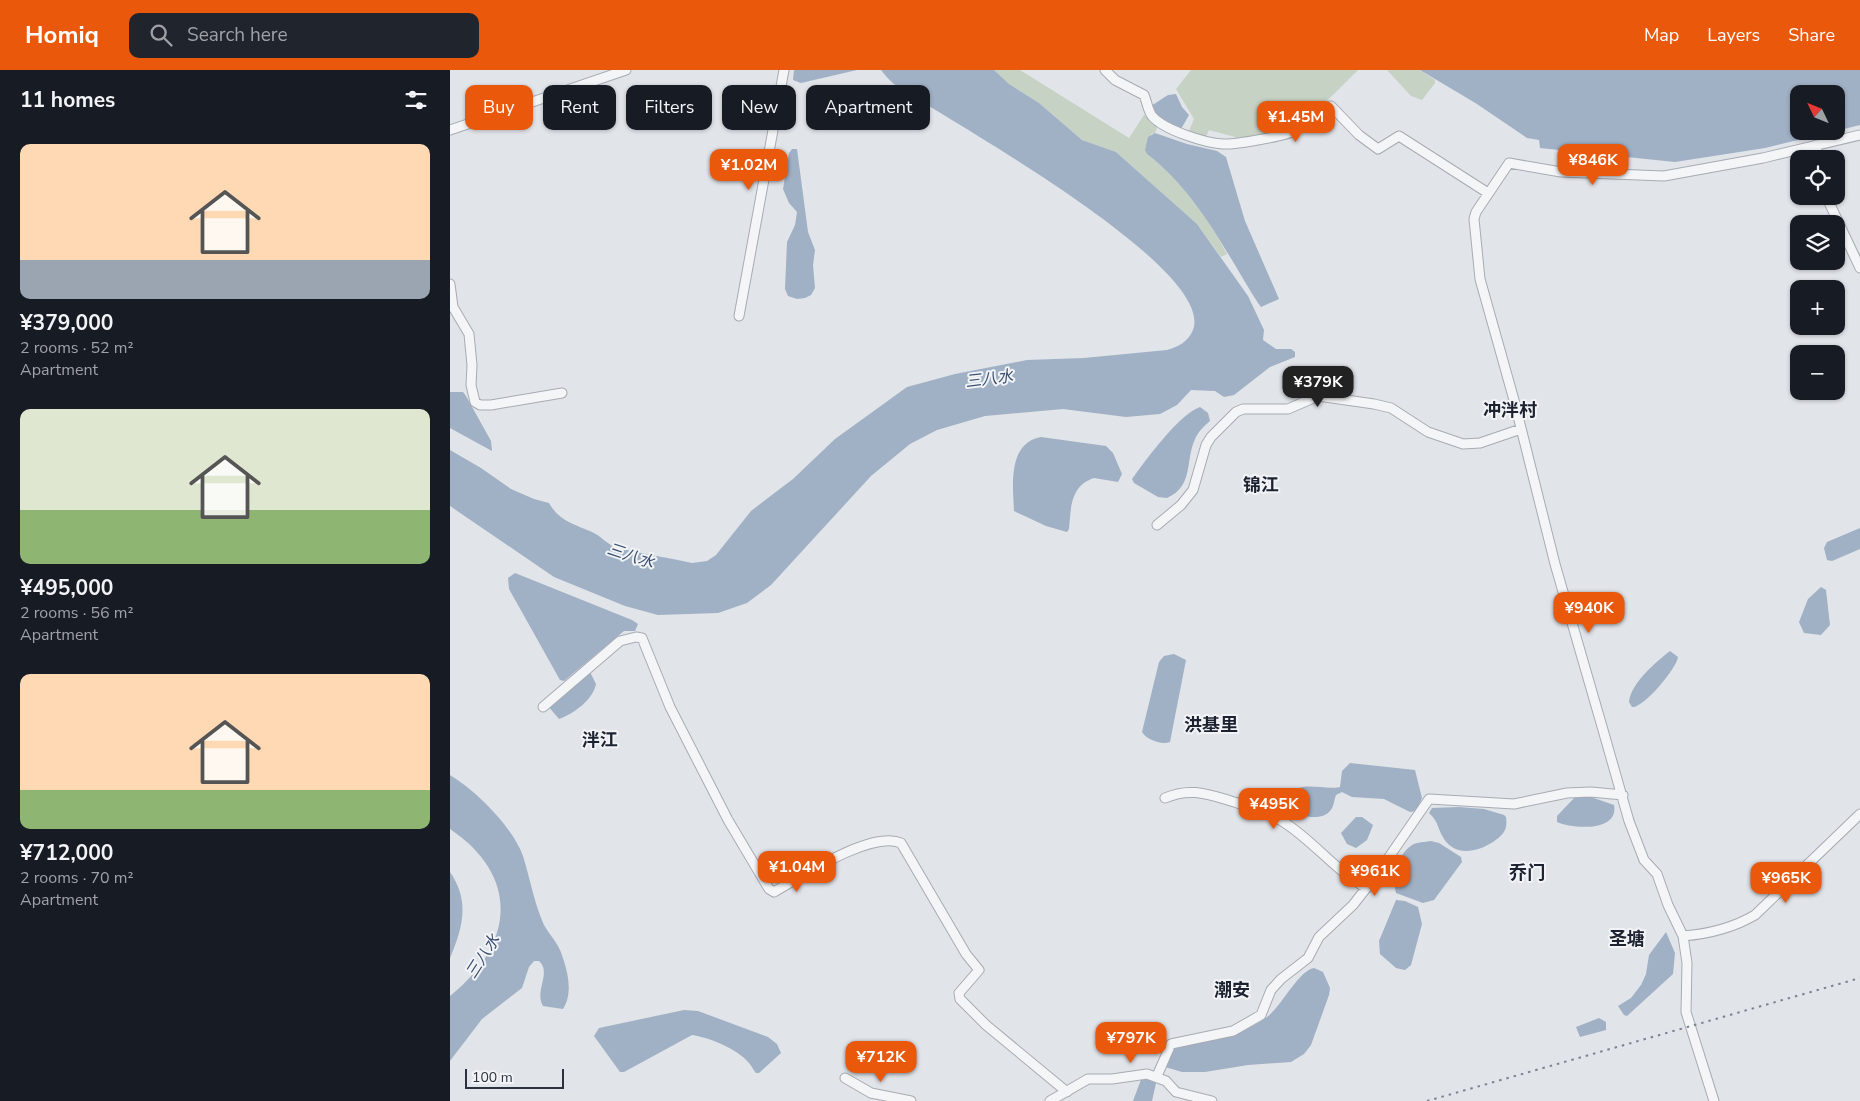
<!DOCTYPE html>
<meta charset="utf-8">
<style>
:root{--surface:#171b24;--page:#20242c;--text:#f1f3f6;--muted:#9ea1a6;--accent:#ea580c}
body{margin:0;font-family:"Nunito Sans","Noto Sans SC",sans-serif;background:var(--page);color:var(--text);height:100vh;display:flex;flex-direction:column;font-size:19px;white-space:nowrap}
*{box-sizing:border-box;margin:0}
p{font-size:16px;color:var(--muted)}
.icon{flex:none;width:28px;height:28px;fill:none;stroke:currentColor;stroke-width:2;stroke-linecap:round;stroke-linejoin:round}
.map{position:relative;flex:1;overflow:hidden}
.sheet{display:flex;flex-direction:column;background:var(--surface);width:450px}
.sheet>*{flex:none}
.hud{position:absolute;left:15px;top:15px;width:475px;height:45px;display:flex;gap:10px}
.needle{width:32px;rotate:313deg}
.controls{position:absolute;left:1340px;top:15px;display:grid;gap:10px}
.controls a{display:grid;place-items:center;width:55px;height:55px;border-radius:10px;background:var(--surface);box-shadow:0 1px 4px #0004;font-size:25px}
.scale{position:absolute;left:15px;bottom:12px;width:99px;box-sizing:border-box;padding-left:5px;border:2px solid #2b313f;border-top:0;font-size:14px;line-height:18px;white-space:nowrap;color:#2b313f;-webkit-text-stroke:4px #f1f3f6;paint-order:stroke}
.price{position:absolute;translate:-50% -42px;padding:0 11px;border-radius:10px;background:var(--accent);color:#fff;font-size:16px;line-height:32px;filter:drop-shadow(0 1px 2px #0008)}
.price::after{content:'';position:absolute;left:50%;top:30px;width:15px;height:11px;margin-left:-8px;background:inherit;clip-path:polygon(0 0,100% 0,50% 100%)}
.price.on{background:#222;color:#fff}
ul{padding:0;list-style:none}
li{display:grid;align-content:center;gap:10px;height:265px;padding:0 20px}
li span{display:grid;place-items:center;height:155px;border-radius:10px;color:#555}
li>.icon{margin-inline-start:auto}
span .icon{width:90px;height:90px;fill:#fffc;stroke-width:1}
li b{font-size:21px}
h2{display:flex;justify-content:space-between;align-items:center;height:60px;padding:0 20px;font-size:21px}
.tag{padding:0 18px;border-radius:10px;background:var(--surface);box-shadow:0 1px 4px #0004;font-size:18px;line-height:45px}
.tag.on{background:var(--accent);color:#fff}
header{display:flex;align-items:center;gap:30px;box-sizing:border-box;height:70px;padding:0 25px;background:var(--accent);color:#fff}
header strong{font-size:24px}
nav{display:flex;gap:28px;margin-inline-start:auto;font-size:18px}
.search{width:350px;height:45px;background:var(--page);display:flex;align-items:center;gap:12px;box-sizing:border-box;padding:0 18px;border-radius:10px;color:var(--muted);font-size:19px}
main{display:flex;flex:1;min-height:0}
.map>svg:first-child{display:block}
.green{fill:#c6d2c3}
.water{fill:#a0b0c5}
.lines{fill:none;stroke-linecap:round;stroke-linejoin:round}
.minor-casing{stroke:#a7abb3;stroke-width:11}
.minor{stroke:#f4f5f7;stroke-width:9}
.rail{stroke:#7c8391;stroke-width:2;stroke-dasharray:2.5 5;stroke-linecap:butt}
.labels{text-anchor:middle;stroke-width:4;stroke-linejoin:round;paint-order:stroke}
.water-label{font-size:16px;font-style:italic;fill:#394e6f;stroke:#f1f3f6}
.quarter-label{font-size:18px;font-weight:bold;fill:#1d2230;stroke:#f1f3f6}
</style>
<header>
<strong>Homiq</strong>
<div class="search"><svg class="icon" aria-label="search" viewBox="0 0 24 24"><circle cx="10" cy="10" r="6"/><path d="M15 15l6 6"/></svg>Search here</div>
<nav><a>Map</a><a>Layers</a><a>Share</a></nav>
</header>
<main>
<section class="sheet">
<h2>11 homes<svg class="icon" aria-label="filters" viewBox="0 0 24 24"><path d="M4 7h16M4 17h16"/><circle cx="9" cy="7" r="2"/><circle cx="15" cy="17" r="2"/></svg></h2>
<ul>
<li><span style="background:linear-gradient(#ffd9b3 75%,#9aa5b1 0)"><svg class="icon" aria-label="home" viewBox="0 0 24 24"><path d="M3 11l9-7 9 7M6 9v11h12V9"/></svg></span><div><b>¥379,000</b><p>2 rooms · 52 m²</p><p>Apartment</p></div></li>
<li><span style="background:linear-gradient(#dfe7d0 65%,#8fb573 0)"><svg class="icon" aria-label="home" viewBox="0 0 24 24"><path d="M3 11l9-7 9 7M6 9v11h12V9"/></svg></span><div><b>¥495,000</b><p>2 rooms · 56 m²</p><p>Apartment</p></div></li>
<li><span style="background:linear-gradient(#ffd9b3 75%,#8fb573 0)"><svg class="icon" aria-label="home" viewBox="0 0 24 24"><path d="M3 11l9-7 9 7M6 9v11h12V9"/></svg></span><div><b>¥712,000</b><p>2 rooms · 70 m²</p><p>Apartment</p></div></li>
</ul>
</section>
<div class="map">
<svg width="1410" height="1031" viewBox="0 0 1410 1031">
<rect width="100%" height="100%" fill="#e1e4e9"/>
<path class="green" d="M 544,0 L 570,0 L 679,68 L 694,45 L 708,55 L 705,63 L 701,64 L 697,84 C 731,110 757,146 777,184 L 771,187 L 747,154 L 666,82 L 632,70 L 589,33 L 559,14 Z
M 741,0 L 908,0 L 883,25 L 846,57 L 786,70 L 785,67 L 759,60 L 756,67 L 739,61 L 744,49 L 726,19 Z
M 937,0 L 970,0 L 985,10 L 985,13 L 972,30 L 961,26 Z"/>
<path class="water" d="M 344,0 L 407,0 L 351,13 L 343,10 Z
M 431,0 L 544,0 L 559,14 L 589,33 L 632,70 L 666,82 L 747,154 L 798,226 L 814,260 L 813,270 L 826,279 L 841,279 L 845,282 L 845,287 L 820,297 L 784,325 L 774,327 L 765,321 L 741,320 L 727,335 L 710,344 L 676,347 L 613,339 L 535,346 L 487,360 L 460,374 L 421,406 L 321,515 L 297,533 L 268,543 L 208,545 L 175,536 L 104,507 L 0,436 L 0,380 L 31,398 L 61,419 L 84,429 L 99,433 C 109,451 124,454 142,462 C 151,466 157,474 165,477 C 190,484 217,487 242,493 L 257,491 L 266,485 L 301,441 L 343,409 L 385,369 L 457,317 L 505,304 L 577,290 L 634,288 L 717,280 C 728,277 738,272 743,260 C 767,197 492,47 444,14 C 439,10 435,5 431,0 Z
M 970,0 L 1410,0 L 1410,55 L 1386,61 L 1386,24 L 1349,24 L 1349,61 L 1385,61 L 1315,78 L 1225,92 L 1090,78 L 1089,70 L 1077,68 L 1027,34 Z
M 726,24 L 732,37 L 739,45 L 731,59 L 708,48 L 701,36 L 718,25 Z
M 705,63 L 737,74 L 767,81 L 776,87 L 795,151 L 829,229 L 811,237 L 808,233 C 775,181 748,123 697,84 L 695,80 L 698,67 Z
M 342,79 L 347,79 L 358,162 L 365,180 L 363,195 L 365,218 L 361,225 L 355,228 L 347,229 L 338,226 L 335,219 L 337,172 L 345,155 L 347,142 L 339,133 L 333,119 L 339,83 Z
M 0,322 L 13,322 L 16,326 L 41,371 L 42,381 L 0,358 Z
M 750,337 L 758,343 L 760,351 C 754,356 748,362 745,369 C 735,391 744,416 717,428 L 708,427 L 684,413 L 682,409 C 696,390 728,345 750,337 Z
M 591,367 L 656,376 L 663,383 L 672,404 L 668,412 L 644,408 C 620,416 621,438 619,459 L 617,462 L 596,456 L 564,441 C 563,417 557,373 591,367 Z
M 1410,458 L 1410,479 L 1382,491 L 1377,490 L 1374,478 L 1377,472 Z
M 65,503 L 182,550 L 188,554 L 185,561 L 174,561 L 114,611 L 110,610 L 59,519 L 58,508 Z
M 1371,517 L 1376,520 L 1380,555 L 1371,565 L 1354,563 L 1349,552 L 1358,529 Z
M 1220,581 L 1228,587 C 1227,598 1193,639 1182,637 L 1179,632 C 1181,613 1205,593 1220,581 Z
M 724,584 L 736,590 L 720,672 C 711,675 697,670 692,662 L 709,592 L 714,586 Z
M 140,602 L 146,614 C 143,630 123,644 109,649 L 98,636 Z
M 900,693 L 965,700 L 972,728 L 966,741 L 960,742 L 934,729 L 902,727 L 892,722 L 886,725 C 884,730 884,737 880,741 C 872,751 851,747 841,741 L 838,729 C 846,708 873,721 890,717 L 892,701 Z
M 0,705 C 25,720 63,757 73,786 C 80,808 84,833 94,855 C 99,864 106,871 110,880 C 117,898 124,922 113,939 L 93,936 C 84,921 102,902 89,891 L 84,891 L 79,897 L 72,918 L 32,949 L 0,991 L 0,926 C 64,875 71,807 0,759 Z
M 1127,725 L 1141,727 L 1164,735 C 1169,762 1123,759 1107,752 L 1107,746 Z
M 1009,737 L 1034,739 L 1054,745 L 1056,747 C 1058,760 1053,765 1043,772 C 1027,782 1006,787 994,769 C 987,758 989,752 979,743 L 982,738 Z
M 906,747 L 912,747 L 923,755 L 917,770 L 906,778 L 897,774 L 891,763 Z
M 981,771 L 989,773 L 1011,787 L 1012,792 L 984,830 L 973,833 L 946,823 C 942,807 947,785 962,775 C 967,772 975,772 981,771 Z
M 0,802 C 20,831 13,857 0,888 Z
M 946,830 L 955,831 L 968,837 L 972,854 L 961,895 L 955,900 L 946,898 L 930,884 L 929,871 Z
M 1216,862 L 1225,883 L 1223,904 L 1177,946 L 1174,945 L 1168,936 L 1181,928 L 1191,915 L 1196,904 L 1199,885 Z
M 864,898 L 873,902 L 880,918 L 879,925 L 861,975 L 854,984 L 841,992 L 798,995 L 755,1002 L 732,1002 L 715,997 L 721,982 L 726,976 C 758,970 790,967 817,947 C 832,936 848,901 864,898 Z
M 234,940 L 248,941 L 318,967 L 327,974 L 331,983 L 309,1003 L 306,1003 C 303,1000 302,996 299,993 C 288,979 258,967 242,965 L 174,1002 L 170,1002 L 144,966 L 149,958 Z
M 1149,948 L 1156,952 L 1156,960 L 1130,967 L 1126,957 Z
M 692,1007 L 706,1013 L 702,1031 L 683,1031 Z"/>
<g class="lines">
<defs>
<path id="minor" d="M 655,0 L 665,10 L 694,25 C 697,32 698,41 702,46 C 714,60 755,73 773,74 C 783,75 836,66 844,61 C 856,55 868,36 881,36 L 909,65 L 928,79 L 949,66 L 1038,123
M 0,60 L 176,0
M 1366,75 L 1368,89
M 1376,126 L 1410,198
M 0,214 L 3,237 L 19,264 L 22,295 L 21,315 L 25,332 L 30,335 L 41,335 L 112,323
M 289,246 L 334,0
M 707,455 L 731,435 L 743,420 L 756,375 L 761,367 L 786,342 L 793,339 L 838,339 L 868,326 L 924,334 L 941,338 L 978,362 L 1013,374 L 1030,373 L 1071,359
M 93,637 L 170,571 L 186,567 L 192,568 L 220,637 L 278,750 L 319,819 L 324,822 C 351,807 421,760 451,773 L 516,884 L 529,900 L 509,923 L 510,929 L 536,955 L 617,1022
M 715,728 C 738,718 754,723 778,730 C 796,736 815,741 832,751 C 863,770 885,801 917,818
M 1233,866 C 1258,864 1283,858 1305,845 L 1410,744
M 707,1006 L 721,974 L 783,961 L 811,945 L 821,920 L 831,909 L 858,888 L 869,867 L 903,835 L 928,803 L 979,729 L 1064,734 L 1117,723 L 1141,722 L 1173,725
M 395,1008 L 421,1023 L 461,1031
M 600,1031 L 638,1009 L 662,1009 L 697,1004 L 716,1011 L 726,1022 L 762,1031
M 1264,1031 L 1236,942 L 1237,893 L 1233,866 L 1218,835 L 1207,804 L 1194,790 L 1179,751 L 1153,660 L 1105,494 L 1064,330 L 1030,209 L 1024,149 L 1026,142 L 1059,93 L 1111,102 L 1214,106 L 1313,88 L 1410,65"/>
</defs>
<use href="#minor" class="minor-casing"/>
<use href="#minor" class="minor"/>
<path class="rail" d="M 977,1031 L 1410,908"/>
</g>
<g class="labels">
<g class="water-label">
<text transform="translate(539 308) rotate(-7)" y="6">三八水</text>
<text transform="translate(181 485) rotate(18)" y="6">三八水</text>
<text transform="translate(32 886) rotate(-57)" y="6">三八水</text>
</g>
<g class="quarter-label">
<text x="1060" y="346">冲泮村</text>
<text x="811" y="421">锦江</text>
<text x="761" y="661">洪基里</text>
<text x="150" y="676">泮江</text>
<text x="1077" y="809">乔门</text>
<text x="1177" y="875">圣塘</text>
<text x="782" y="926">潮安</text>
</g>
</g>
</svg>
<div class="controls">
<a><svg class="needle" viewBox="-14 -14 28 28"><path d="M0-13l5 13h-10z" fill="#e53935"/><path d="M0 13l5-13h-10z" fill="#9ea1a6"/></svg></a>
<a><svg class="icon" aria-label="locate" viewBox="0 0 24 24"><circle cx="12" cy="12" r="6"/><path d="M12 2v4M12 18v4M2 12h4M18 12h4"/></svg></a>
<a><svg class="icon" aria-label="layers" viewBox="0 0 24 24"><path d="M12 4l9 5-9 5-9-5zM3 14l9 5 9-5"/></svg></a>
<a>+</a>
<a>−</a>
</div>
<div class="scale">100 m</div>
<b class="price" style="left:846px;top:73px">¥1.45M</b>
<b class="price" style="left:1143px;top:116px">¥846K</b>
<b class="price" style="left:299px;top:121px">¥1.02M</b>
<b class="price on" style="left:868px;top:338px">¥379K</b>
<b class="price" style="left:1139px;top:564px">¥940K</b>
<b class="price" style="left:824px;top:760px">¥495K</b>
<b class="price" style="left:347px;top:823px">¥1.04M</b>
<b class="price" style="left:925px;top:827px">¥961K</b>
<b class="price" style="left:1336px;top:834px">¥965K</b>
<b class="price" style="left:681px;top:994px">¥797K</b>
<b class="price" style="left:431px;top:1013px">¥712K</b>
<div class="hud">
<a class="tag on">Buy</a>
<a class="tag">Rent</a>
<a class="tag">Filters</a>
<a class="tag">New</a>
<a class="tag">Apartment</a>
</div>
</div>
</main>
